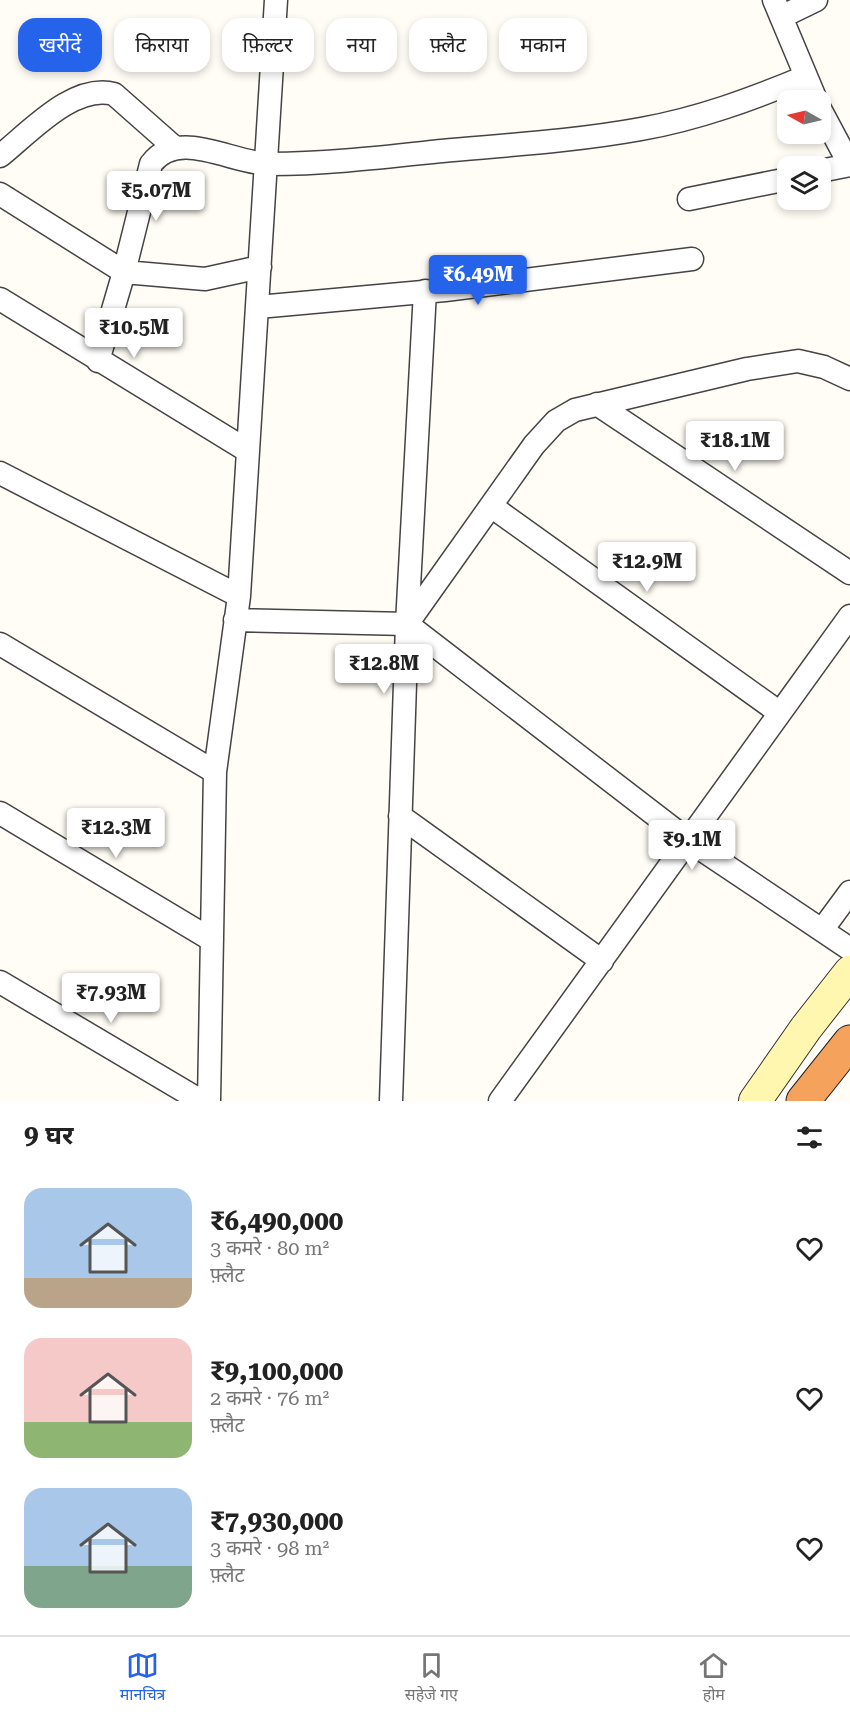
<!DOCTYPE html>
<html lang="hi">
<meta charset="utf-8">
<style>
:root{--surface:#fff;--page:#f6f6f6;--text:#222;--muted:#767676;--line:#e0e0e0;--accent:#2563eb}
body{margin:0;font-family:"Roboto Serif","Noto Sans Devanagari",serif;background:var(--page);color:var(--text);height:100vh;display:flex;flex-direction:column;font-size:22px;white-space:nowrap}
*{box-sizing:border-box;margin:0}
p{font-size:20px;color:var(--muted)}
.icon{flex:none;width:33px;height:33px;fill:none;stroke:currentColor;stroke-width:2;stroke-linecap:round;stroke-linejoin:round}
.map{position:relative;height:1101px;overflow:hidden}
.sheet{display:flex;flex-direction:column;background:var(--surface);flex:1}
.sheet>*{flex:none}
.guide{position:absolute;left:18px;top:18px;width:814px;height:54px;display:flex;gap:12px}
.needle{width:39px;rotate:278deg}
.fabs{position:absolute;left:777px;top:90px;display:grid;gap:12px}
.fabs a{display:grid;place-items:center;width:54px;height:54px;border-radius:12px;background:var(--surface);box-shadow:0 3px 9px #0003;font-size:30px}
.price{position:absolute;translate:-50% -51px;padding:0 14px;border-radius:6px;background:#fff;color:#222;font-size:20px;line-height:39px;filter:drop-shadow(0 2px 3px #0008)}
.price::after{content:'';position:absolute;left:50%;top:36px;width:18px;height:14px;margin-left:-9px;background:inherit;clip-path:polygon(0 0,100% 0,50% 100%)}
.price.selected{background:var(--accent);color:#fff}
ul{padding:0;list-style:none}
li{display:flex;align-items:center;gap:18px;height:150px;padding:0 24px}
li span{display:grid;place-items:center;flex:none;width:168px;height:120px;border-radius:18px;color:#555}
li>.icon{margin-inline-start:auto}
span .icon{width:72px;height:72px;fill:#fffc;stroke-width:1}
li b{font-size:26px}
h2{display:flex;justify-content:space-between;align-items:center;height:72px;padding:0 24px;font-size:26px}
.chip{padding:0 21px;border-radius:18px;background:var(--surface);box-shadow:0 3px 9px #0003;font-size:21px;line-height:54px}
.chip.selected{background:var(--accent);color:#fff}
.tabs{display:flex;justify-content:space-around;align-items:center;height:84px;border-top:2px solid var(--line);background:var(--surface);font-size:16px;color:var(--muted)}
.tabs a{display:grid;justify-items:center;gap:3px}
.tabs .selected{color:var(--accent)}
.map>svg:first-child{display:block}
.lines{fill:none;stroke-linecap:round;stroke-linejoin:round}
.street-casing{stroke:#444;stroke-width:25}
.secondary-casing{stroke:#333;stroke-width:34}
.highway-casing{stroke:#222;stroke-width:35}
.street{stroke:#fff;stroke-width:22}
.secondary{stroke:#fff6b0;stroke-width:32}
.highway{stroke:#f5a25d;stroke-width:33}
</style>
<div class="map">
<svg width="850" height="1101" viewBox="0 0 850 1101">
<rect width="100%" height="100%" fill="#fffdf5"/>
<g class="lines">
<defs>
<path id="street" d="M 774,0 L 816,100
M 781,17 L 816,0
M 820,109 L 850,165
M 0,156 C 30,132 74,83 114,94 L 174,147
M 820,171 L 850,165
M 0,194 L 124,272 L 205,279 L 260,267
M 689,199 L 788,179
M 0,299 L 248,451
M 258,307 L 445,290 L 692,259
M 98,361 L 124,272 L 151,164 C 179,127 232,164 270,164 C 326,164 385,157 442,151 C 508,145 575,141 641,129 C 698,119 752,99 805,77
M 597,404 L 850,573
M 0,473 L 239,596
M 491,506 L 780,713
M 235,620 L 407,624 L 689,841 L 850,949
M 407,624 L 534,445 L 556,421 L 575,410 L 747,369 L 798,361 L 824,367 L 850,379
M 0,644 L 215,772
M 0,813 L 212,940
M 400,816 L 602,961
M 822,930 L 850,892
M 0,982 L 201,1101
M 209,1101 L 215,772 L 239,596 L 276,0
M 391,1101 L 407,624 L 425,291
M 500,1101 L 850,616"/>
<path id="secondary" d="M 755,1101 L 806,1028 L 850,972"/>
<path id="highway" d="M 803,1101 L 850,1042"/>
</defs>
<use href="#street" class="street-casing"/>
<use href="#secondary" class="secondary-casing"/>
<use href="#highway" class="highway-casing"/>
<use href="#street" class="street"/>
<use href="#secondary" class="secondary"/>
<use href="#highway" class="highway"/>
</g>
</svg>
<div class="fabs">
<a><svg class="needle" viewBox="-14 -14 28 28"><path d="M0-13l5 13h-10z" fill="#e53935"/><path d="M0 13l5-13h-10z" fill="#767676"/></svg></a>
<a><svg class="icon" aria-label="layers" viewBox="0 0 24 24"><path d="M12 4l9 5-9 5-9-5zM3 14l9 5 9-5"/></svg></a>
</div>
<b class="price" style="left:156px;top:222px">₹5.07M</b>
<b class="price selected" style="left:478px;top:306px">₹6.49M</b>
<b class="price" style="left:134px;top:359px">₹10.5M</b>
<b class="price" style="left:735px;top:472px">₹18.1M</b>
<b class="price" style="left:647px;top:593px">₹12.9M</b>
<b class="price" style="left:384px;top:695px">₹12.8M</b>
<b class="price" style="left:116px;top:859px">₹12.3M</b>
<b class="price" style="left:692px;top:871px">₹9.1M</b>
<b class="price" style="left:111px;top:1024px">₹7.93M</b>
<div class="guide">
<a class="chip selected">खरीदें</a>
<a class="chip">किराया</a>
<a class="chip">फ़िल्टर</a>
<a class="chip">नया</a>
<a class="chip">फ़्लैट</a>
<a class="chip">मकान</a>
</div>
</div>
<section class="sheet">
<h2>9 घर<svg class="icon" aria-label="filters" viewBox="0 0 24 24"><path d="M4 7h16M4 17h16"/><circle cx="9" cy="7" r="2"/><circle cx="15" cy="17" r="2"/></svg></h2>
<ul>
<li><span style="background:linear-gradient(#a9c7e8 75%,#b9a48a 0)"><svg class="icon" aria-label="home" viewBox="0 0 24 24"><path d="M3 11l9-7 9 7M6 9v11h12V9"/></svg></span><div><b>₹6,490,000</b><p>3 कमरे · 80 m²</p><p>फ़्लैट</p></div><svg class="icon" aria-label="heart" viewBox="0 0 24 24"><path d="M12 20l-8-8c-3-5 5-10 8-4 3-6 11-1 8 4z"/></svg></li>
<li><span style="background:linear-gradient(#f6c9c9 70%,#8fb573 0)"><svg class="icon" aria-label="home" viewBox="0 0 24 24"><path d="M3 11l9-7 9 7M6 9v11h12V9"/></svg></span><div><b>₹9,100,000</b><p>2 कमरे · 76 m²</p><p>फ़्लैट</p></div><svg class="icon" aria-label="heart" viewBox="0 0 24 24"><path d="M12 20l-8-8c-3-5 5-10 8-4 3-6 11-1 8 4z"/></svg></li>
<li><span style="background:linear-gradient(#a9c7e8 65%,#7fa58c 0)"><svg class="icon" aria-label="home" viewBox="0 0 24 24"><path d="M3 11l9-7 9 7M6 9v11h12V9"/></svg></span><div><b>₹7,930,000</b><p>3 कमरे · 98 m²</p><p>फ़्लैट</p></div><svg class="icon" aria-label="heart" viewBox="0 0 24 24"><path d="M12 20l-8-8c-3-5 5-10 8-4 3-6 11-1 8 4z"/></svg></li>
</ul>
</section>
<nav class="tabs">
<a class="selected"><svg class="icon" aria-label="map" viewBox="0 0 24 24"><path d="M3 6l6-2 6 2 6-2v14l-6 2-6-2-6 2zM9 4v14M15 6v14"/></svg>मानचित्र</a>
<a><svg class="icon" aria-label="saved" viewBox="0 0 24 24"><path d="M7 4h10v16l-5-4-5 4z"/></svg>सहेजे गए</a>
<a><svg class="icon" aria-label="home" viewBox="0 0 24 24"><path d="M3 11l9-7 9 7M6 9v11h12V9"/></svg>होम</a>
</nav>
